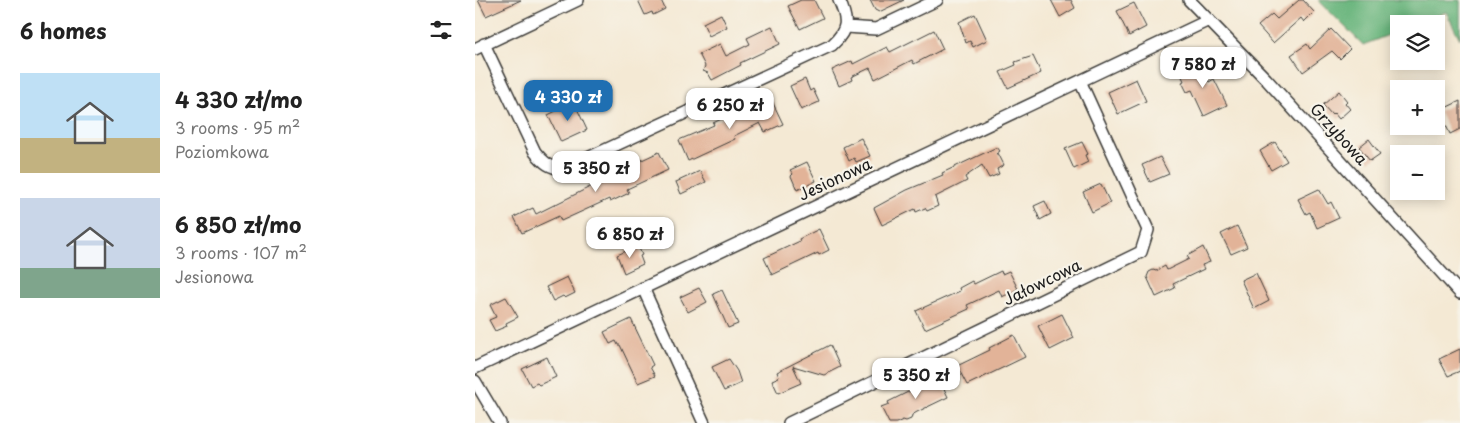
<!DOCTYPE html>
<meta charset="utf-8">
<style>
:root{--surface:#fff;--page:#f6f6f6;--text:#222;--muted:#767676;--accent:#1f6fb2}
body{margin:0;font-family:"Playpen Sans",sans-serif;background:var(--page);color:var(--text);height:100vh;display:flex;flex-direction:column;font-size:19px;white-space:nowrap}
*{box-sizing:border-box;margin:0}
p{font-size:16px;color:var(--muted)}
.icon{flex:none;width:28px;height:28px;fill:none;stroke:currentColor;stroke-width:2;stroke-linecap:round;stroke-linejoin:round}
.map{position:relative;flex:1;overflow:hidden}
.side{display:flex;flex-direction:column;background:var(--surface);width:475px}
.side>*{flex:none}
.controls{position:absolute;left:915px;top:15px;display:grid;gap:10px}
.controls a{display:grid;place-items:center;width:55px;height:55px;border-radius:0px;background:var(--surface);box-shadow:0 2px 12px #0003;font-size:25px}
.price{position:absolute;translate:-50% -42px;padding:0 11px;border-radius:10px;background:#fff;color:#222;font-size:16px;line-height:32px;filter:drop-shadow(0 1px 2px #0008)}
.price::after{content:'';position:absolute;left:50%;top:30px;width:15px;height:11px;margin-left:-8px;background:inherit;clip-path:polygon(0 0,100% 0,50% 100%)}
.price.active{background:var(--accent);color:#fff}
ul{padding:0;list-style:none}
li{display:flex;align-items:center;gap:15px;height:125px;padding:0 20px}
li span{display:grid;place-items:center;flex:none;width:140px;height:100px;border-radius:0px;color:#555}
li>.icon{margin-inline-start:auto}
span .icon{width:60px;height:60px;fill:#fffc;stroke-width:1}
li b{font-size:21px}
h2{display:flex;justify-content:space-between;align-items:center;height:60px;padding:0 20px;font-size:21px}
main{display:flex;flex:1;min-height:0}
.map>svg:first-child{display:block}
.forest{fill:#6bb67e;stroke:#44694d}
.building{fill:#e2b398}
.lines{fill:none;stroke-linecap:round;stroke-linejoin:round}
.street-casing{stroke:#3c3b38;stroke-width:14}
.street{stroke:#fff;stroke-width:11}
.labels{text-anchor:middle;stroke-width:4.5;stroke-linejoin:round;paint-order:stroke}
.street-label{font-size:16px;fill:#1c1c1c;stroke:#f7f3e8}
</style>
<main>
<section class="side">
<h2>6 homes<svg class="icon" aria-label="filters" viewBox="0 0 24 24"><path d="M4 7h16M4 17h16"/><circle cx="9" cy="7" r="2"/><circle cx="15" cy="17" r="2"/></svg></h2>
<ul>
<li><span style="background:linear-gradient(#bfe0f5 65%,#c2b280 0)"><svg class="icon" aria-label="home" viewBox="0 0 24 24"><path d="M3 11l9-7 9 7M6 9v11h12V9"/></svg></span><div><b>4 330 zł/mo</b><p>3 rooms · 95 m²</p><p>Poziomkowa</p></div></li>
<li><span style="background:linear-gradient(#c9d6e8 70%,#7fa58c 0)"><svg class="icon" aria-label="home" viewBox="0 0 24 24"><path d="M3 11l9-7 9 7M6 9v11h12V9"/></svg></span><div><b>6 850 zł/mo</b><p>3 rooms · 107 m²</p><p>Jesionowa</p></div></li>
</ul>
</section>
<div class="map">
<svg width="985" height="423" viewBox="0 0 985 423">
<rect width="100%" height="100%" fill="#f7f3e8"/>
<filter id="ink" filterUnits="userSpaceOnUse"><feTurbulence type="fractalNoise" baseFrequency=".02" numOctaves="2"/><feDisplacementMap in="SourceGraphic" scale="10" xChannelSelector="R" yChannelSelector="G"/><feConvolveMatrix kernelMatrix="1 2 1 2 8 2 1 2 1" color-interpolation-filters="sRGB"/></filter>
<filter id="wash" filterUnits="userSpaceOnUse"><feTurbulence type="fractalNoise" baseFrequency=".0096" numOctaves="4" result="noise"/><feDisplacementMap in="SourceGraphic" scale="20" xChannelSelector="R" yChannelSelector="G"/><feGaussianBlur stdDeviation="1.12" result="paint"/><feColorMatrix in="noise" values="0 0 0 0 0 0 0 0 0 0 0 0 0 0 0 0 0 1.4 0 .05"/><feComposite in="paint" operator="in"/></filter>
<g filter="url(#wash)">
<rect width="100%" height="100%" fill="#f4e9d4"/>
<path class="forest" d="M 843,0 L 985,0 L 985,39 L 971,12 L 941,24 L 924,24 L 924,31 L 888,45 Z"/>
<g id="blocks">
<path class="building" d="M 3,0 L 46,0 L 11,16 Z
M 163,0 L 186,0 L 190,9 L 178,15 L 177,12 L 170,15 Z
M 326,0 L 339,0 L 348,18 L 325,29 L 313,6 Z
M 395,0 L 429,0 L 404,12 L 400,10 Z
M 576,0 L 596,0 L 600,8 L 585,17 Z
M 824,0 L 828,0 L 839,12 L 829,22 L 826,18 L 798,43 L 783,26 L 797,14 L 802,19 Z
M 659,3 L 671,27 L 654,36 L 642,11 Z
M 246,14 L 252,27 L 234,36 L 228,23 Z
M 500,14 L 512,40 L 498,47 L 495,41 L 491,43 L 484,22 Z
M 297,26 L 305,44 L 265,63 L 266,65 L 237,80 L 233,73 L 228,71 L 230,66 L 224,54 L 245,44 L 251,56 L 275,44 L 272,38 Z
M 856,29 L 875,49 L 865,59 L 857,51 L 828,72 L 816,55 L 832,44 L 835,49 Z
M 459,30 L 468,49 L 439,64 L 437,60 L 400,79 L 395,68 L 376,77 L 377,80 L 364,86 L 357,70 L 377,61 L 378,64 L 412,47 L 415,52 Z
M 558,56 L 566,73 L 533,88 L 525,72 L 541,65 L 540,62 Z
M 725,63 L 734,82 L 739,79 L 752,105 L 729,116 L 717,90 L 712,92 L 707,82 L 709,81 L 705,72 Z
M 330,79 L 335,91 L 338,89 L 344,102 L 326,110 L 315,86 Z
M 661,79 L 671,101 L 643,114 L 633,92 Z
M 864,91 L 872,101 L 870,103 L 875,109 L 864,119 L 859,113 L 857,115 L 848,105 Z
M 297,101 L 308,124 L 290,132 L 285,123 L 259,136 L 260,139 L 213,161 L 204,140 L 239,125 L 238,123 L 261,112 L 263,116 Z
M 985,101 L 985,129 L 975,134 L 964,111 Z
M 99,102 L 112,130 L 86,142 L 73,115 Z
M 386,138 L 395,156 L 381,162 L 379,158 L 374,161 L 368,147 Z
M 894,139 L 905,154 L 895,161 L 884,147 Z
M 607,142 L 613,154 L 610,155 L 613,162 L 599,169 L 590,149 Z
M 800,142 L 812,161 L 796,170 L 785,151 Z
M 522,147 L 525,151 L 521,154 L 523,153 L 529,165 L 522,169 L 524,174 L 514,178 L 507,165 L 490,177 L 492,181 L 460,197 L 463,206 L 452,211 L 450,208 L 441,212 L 440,209 L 407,225 L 399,208 L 432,190 L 468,175 L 467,173 Z
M 184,152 L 193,170 L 152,189 L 154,193 L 135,202 L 134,199 L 86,221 L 84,216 L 47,233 L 39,217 L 58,208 L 61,214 L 119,185 L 118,181 L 139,173 Z
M 685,157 L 694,174 L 675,182 L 667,165 Z
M 332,162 L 341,181 L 322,190 L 316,176 L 318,174 L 315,170 Z
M 225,171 L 231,182 L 206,194 L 201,182 Z
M 626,184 L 635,203 L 617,212 L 608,192 Z
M 844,189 L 853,204 L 856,202 L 864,218 L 842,228 L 835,212 L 831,214 L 823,199 Z
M 570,201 L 576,214 L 565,220 L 559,206 Z
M 762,226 L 772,247 L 756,254 L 746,234 Z
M 344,229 L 354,250 L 344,255 L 343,253 L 297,275 L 289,258 L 325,241 L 324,239 Z
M 163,246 L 167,255 L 165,256 L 168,264 L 149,273 L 142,255 Z
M 728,247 L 735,262 L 727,265 L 729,269 L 698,284 L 700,288 L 681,297 L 672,277 L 674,272 L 678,270 L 681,271 L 690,266 L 692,270 L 714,259 L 712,256 Z
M 526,271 L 527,274 L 534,271 L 543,289 L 527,297 L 524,290 L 492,305 L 494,309 L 450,329 L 441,311 L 485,291 L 484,288 L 497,281 L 499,284 Z
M 781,273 L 794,301 L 779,309 L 766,280 Z
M 92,277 L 100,293 L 90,298 L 88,296 L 78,301 L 71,287 Z
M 224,288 L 232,302 L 213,312 L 205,297 Z
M 247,290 L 263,324 L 253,328 L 238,294 Z
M 31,297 L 43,317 L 31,323 L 32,326 L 20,331 L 14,320 L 21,317 L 15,305 Z
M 587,314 L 599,338 L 575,350 L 563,326 Z
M 156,319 L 178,365 L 175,367 L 180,376 L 163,383 L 145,345 L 143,345 L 141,341 L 135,344 L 129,332 Z
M 539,335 L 550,357 L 492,385 L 482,366 L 515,350 L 514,348 Z
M 355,345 L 365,367 L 349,375 L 318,366 L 326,383 L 303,393 L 297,380 L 304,377 L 302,372 Z
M 985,349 L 985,371 L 973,376 L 964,359 Z
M 72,357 L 81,377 L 64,385 L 62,383 L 56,386 L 47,369 Z
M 254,359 L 262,371 L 266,383 L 249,391 L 237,367 Z
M 461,372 L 473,397 L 442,412 L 437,415 L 436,419 L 431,421 L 428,420 L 421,423 L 414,423 L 406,407 L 414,404 L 413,402 L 443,387 L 440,382 Z"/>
</g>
</g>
<g filter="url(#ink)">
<use href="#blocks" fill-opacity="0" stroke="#3c3b38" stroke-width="1"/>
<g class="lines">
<defs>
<path id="street" d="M 714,0 L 791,79 L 985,293
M 371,27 L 401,29 L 462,0
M 9,44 L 60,152 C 69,163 75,168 89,169 L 357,45 C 374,29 373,20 364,0
M 0,49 L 103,0
M 168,288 L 229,423
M 0,368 L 734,20
M 0,381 L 25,423
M 314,423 L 666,252 L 673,230 L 605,81"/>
</defs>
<use href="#street" class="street-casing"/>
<use href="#street" class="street"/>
</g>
</g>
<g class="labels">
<g class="street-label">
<text transform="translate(864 134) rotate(48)" y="6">Grzybowa</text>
<text transform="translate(360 179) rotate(-25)" y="6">Jesionowa</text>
<text transform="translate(567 282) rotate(-26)" y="6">Jałowcowa</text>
</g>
</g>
</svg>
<div class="controls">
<a><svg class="icon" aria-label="layers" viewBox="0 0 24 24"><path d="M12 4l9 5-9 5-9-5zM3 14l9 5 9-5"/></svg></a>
<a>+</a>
<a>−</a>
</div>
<b class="price" style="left:728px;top:89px">7 580 zł</b>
<b class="price active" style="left:93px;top:122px">4 330 zł</b>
<b class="price" style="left:255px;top:130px">6 250 zł</b>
<b class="price" style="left:121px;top:193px">5 350 zł</b>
<b class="price" style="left:155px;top:259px">6 850 zł</b>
<b class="price" style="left:441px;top:400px">5 350 zł</b>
</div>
</main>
